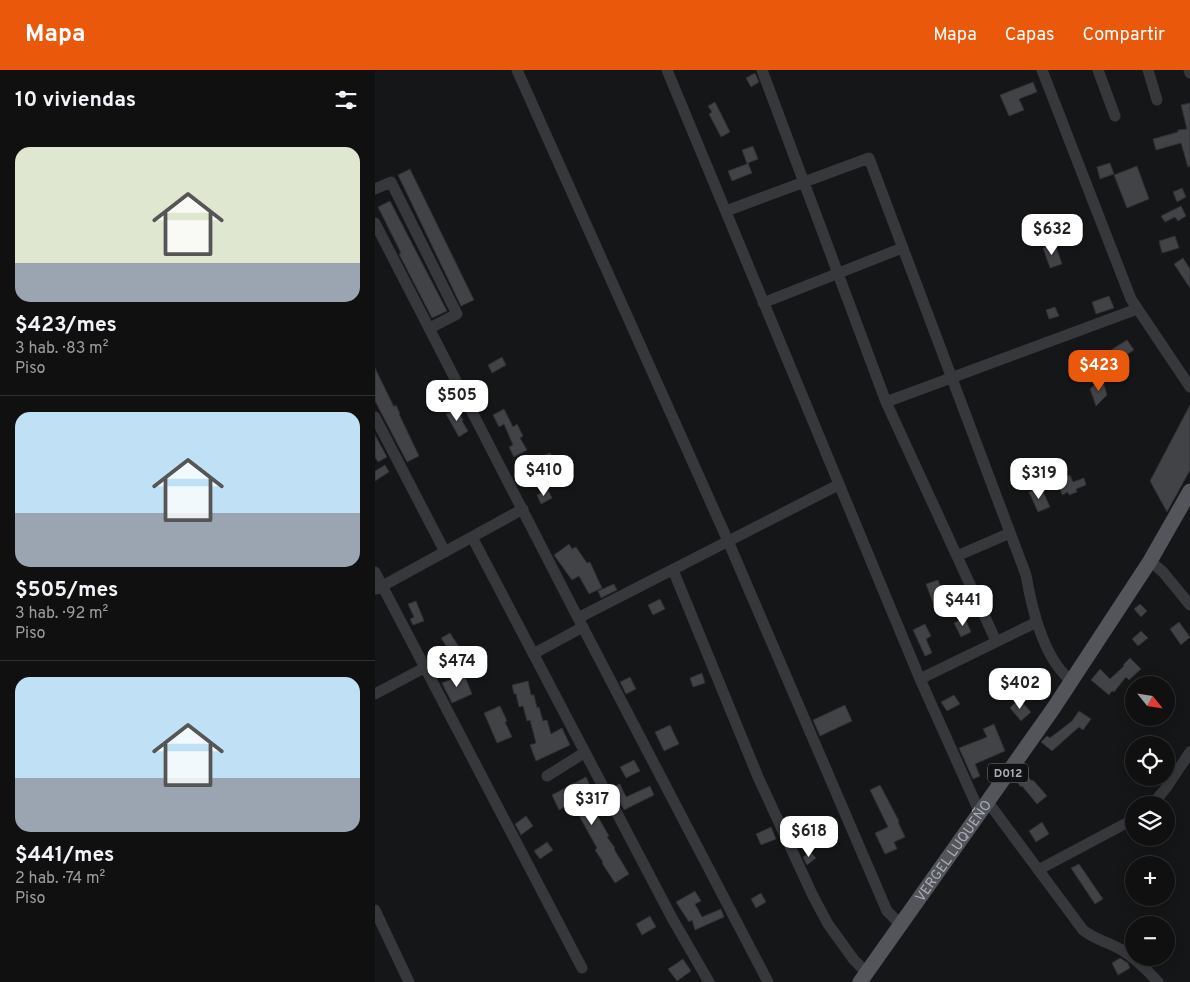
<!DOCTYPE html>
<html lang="es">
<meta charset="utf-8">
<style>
:root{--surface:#101011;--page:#19191a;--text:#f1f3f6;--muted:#9c9d9f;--line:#303031;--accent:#ea580c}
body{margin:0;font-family:Overpass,sans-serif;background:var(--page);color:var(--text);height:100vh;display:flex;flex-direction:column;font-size:19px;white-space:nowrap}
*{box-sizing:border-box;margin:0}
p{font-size:16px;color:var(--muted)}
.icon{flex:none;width:28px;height:28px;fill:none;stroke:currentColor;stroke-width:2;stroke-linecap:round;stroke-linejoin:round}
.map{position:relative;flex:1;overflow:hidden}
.details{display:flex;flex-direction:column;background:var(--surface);width:375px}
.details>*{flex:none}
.needle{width:32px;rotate:120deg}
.tools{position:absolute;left:750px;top:606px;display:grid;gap:10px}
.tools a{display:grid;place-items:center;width:50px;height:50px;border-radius:50%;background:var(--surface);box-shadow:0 2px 12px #0003,0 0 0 1px var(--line);font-size:25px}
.price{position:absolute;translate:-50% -42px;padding:0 11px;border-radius:10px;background:#fff;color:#222;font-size:16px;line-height:32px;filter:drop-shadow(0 1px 2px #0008)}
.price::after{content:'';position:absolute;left:50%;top:30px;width:15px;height:11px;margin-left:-8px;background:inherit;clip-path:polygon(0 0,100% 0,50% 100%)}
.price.on{background:var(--accent);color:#fff}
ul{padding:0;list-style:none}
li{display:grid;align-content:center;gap:10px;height:265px;padding:0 15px}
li+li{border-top:1px solid var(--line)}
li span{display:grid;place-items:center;height:155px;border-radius:15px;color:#555}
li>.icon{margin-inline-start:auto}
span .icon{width:90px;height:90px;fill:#fffc;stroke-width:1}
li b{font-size:21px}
h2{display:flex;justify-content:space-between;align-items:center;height:60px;padding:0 15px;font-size:21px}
header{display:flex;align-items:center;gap:30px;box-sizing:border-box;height:70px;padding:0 25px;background:var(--accent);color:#fff}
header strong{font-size:24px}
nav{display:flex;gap:28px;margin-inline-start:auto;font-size:18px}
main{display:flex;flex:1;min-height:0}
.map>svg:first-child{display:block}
.building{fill:#424347;stroke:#2f3033}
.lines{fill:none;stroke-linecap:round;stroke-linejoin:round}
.minor{stroke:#37383c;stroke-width:11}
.major{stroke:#53555b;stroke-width:15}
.labels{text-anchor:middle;stroke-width:5;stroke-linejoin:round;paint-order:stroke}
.shield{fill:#101112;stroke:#7a7e86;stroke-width:1}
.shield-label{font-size:12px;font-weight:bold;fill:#a8adb7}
.street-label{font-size:14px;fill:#a8adb7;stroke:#101112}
</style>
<header>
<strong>Mapa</strong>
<nav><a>Mapa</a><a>Capas</a><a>Compartir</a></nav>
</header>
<main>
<section class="details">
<h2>10 viviendas<svg class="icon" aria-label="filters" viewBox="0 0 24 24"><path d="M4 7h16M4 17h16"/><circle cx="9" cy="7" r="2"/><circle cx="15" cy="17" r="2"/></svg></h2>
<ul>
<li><span style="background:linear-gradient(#dfe7d0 75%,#9aa5b1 0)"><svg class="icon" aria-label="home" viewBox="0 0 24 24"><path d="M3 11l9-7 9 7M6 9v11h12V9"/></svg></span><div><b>$423/mes</b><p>3 hab. · 83 m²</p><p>Piso</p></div></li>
<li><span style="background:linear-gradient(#bfe0f5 65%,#9aa5b1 0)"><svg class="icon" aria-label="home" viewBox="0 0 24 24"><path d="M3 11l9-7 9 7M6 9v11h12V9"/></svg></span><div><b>$505/mes</b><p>3 hab. · 92 m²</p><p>Piso</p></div></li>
<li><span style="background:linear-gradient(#bfe0f5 65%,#9aa5b1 0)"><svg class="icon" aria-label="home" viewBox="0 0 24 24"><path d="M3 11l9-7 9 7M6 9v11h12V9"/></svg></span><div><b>$441/mes</b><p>2 hab. · 74 m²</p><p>Piso</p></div></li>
</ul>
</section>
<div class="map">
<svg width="815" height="912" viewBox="0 0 815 912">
<rect width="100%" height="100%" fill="#151617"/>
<path class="building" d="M 380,3 L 384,12 L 376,17 L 371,8 Z
M 658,12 L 662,22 L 644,29 L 649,40 L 634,46 L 625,25 Z
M 340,32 L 355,62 L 346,67 L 334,44 L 337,42 L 333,36 Z
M 815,33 L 815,96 L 813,97 L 806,73 L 781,80 L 778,69 L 803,62 L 803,60 L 812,59 L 806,35 Z
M 378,76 L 383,89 L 373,93 L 377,103 L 357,111 L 353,101 L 372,94 L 367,80 Z
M 735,93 L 739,104 L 725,109 L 722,97 Z
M 762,96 L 774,129 L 752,138 L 739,105 Z
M 35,99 L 99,230 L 86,236 L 23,105 Z
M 807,118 L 811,127 L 802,132 L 798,122 Z
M 15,131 L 72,241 L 57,248 L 24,184 L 26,183 L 3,137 Z
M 806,136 L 811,146 L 803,151 L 800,147 L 790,152 L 786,146 Z
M 800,166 L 804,178 L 787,183 L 784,171 Z
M 680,174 L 687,194 L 675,198 L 668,178 Z
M 808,188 L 815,199 L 815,218 L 799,194 Z
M 734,226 L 739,238 L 721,244 L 717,232 Z
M 680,237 L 684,246 L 674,249 L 671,240 Z
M 752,270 L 759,280 L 743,290 L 736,280 Z
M 127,287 L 131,295 L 117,303 L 113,295 Z
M 0,298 L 19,337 L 21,335 L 25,344 L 24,344 L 44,386 L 32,392 L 0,331 Z
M 727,308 L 732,325 L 721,336 L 715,319 Z
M 815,335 L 815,400 L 792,442 L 775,411 Z
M 82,338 L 88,350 L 87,351 L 93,361 L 84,367 L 71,344 Z
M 129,339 L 138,357 L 142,354 L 148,366 L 145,368 L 152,380 L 139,387 L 134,377 L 138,375 L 129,354 L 124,357 L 118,345 Z
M 0,365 L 12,387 L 3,392 L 0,387 Z
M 175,383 L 181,394 L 167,401 L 161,389 Z
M 10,395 L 14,402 L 0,411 L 0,401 Z
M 695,405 L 698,412 L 709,408 L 711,415 L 701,419 L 702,422 L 694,425 L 693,422 L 687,425 L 685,418 L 691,415 L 688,408 Z
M 666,417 L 675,437 L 663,442 L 654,422 Z
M 173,420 L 177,428 L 166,434 L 162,425 Z
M 194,474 L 197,479 L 201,477 L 212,493 L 215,492 L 227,518 L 214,524 L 204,506 L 197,510 L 179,485 Z
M 563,510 L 572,537 L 561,541 L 551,514 Z
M 239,514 L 242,520 L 226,528 L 223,521 Z
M 285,529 L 290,539 L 278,545 L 273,535 Z
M 41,531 L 49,551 L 38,555 L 35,549 L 39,547 L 33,534 Z
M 765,534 L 772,541 L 766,547 L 759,539 Z
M 590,548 L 596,562 L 586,567 L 579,553 Z
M 804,552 L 815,567 L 806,575 L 795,559 Z
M 550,554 L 556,566 L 551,569 L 557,583 L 550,586 L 538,560 Z
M 766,561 L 773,568 L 763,576 L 757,569 Z
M 75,563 L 84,577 L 75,582 L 66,568 Z
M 755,588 L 766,599 L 754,610 L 751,607 L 739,622 L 737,621 L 734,625 L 716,610 L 725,599 L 735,609 L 749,596 L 748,595 Z
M 327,603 L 330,613 L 318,617 L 315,608 Z
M 651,603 L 662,611 L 651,627 L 639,619 Z
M 89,604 L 97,624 L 77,633 L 67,613 Z
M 255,607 L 261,619 L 251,624 L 245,612 Z
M 153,611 L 156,625 L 159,625 L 162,638 L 164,637 L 168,651 L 172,650 L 176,664 L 187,658 L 195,675 L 161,691 L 155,675 L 161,673 L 155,650 L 152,651 L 148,636 L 144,637 L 141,624 L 139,624 L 137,615 Z
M 579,625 L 585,634 L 572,641 L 566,632 Z
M 644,629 L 656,642 L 646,651 L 635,638 Z
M 470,635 L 477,651 L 445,666 L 438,650 Z
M 125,636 L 132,651 L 130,652 L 137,667 L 122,673 L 109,643 Z
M 704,641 L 716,649 L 708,660 L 704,657 L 677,681 L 666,672 L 672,666 L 675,668 L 697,651 Z
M 619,654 L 630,681 L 600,694 L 605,706 L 598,709 L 584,678 L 612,667 L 608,659 Z
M 295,655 L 304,674 L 289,681 L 280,662 Z
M 259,690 L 265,701 L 251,708 L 245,697 Z
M 650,704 L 657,711 L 658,710 L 672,726 L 662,734 L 647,716 L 646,717 L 641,711 Z
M 211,707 L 218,722 L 211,726 L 234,766 L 232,767 L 240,778 L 239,779 L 254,804 L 240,813 L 227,793 L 228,792 L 220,780 L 222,778 L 197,733 L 184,740 L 177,725 Z
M 245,714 L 251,727 L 275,716 L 279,725 L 249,740 L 237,717 Z
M 505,715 L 524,751 L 523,752 L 530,767 L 519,772 L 522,779 L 510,784 L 500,763 L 513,757 L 495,720 Z
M 151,746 L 158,756 L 146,765 L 140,754 Z
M 667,752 L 674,764 L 661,772 L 654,761 Z
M 396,757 L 401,769 L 386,775 L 381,764 Z
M 172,772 L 178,780 L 165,789 L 159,781 Z
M 435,782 L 441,788 L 432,795 L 428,787 Z
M 704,794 L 728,829 L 720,834 L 696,798 Z
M 320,821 L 326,831 L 320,834 L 327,847 L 346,839 L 349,847 L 320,860 L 317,850 L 314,852 L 301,832 Z
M 386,823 L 391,832 L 381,838 L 376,829 Z
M 275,846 L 281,857 L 267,865 L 261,854 Z
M 745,888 L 753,893 L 755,898 L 743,905 L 737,893 Z
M 308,889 L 316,901 L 302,911 L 293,899 Z"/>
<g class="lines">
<path class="minor" d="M 142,0 L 353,471 L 512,841 L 526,855
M 292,0 L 545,609 L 605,743
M 387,0 L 511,332 L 621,571
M 667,0 L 756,229 L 815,317
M 723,0 L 740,46
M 773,0 L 782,30
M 814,0 L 815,3
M 0,119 L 16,112 L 82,244 L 55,258
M 351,141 L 494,88 L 651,505 C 656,534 664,569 681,594 C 685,600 691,606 696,612
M 0,153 L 203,548 L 393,912
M 388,233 L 527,178
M 511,332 L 762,239
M 0,347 L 70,482
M 97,467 L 297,848 L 334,912
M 582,486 L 635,463
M 775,491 L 788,502 L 815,535
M 298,500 L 383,707 L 438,826 L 453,854 L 479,890 L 492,903
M 0,502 L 207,898
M 2,519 L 148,439
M 203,548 L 463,415
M 158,584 L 208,557
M 545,609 L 662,552
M 0,624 L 49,598
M 172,706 L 209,683
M 613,732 L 708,860 C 720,870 734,872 747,880 C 761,889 772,900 783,912
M 777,735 L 791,718 L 815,682
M 663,800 L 759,749
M 0,840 L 34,912"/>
<path class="major" id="s1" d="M 485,912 L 678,639 L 775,491 L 815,421"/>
</g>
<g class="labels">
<rect class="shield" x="613" y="693.5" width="40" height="19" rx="4"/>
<g class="shield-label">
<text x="633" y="707">D012</text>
</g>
<g class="street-label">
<text dy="5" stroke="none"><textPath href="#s1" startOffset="161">VERGEL LUQUEÑO</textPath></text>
</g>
</g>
</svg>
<div class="tools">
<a><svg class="needle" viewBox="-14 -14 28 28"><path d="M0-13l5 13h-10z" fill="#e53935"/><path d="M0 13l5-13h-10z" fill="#9c9d9f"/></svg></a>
<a><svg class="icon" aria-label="locate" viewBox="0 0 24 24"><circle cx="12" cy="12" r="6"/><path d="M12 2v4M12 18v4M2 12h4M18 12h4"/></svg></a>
<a><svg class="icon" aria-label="layers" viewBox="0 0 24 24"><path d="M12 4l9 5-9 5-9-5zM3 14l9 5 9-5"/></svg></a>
<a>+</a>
<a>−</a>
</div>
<b class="price" style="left:677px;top:186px">$632</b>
<b class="price on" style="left:724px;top:322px">$423</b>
<b class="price" style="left:82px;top:352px">$505</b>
<b class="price" style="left:169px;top:427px">$410</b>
<b class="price" style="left:664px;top:430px">$319</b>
<b class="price" style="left:588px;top:557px">$441</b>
<b class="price" style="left:82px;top:618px">$474</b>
<b class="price" style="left:645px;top:640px">$402</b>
<b class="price" style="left:217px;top:756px">$317</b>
<b class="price" style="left:434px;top:788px">$618</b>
</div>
</main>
